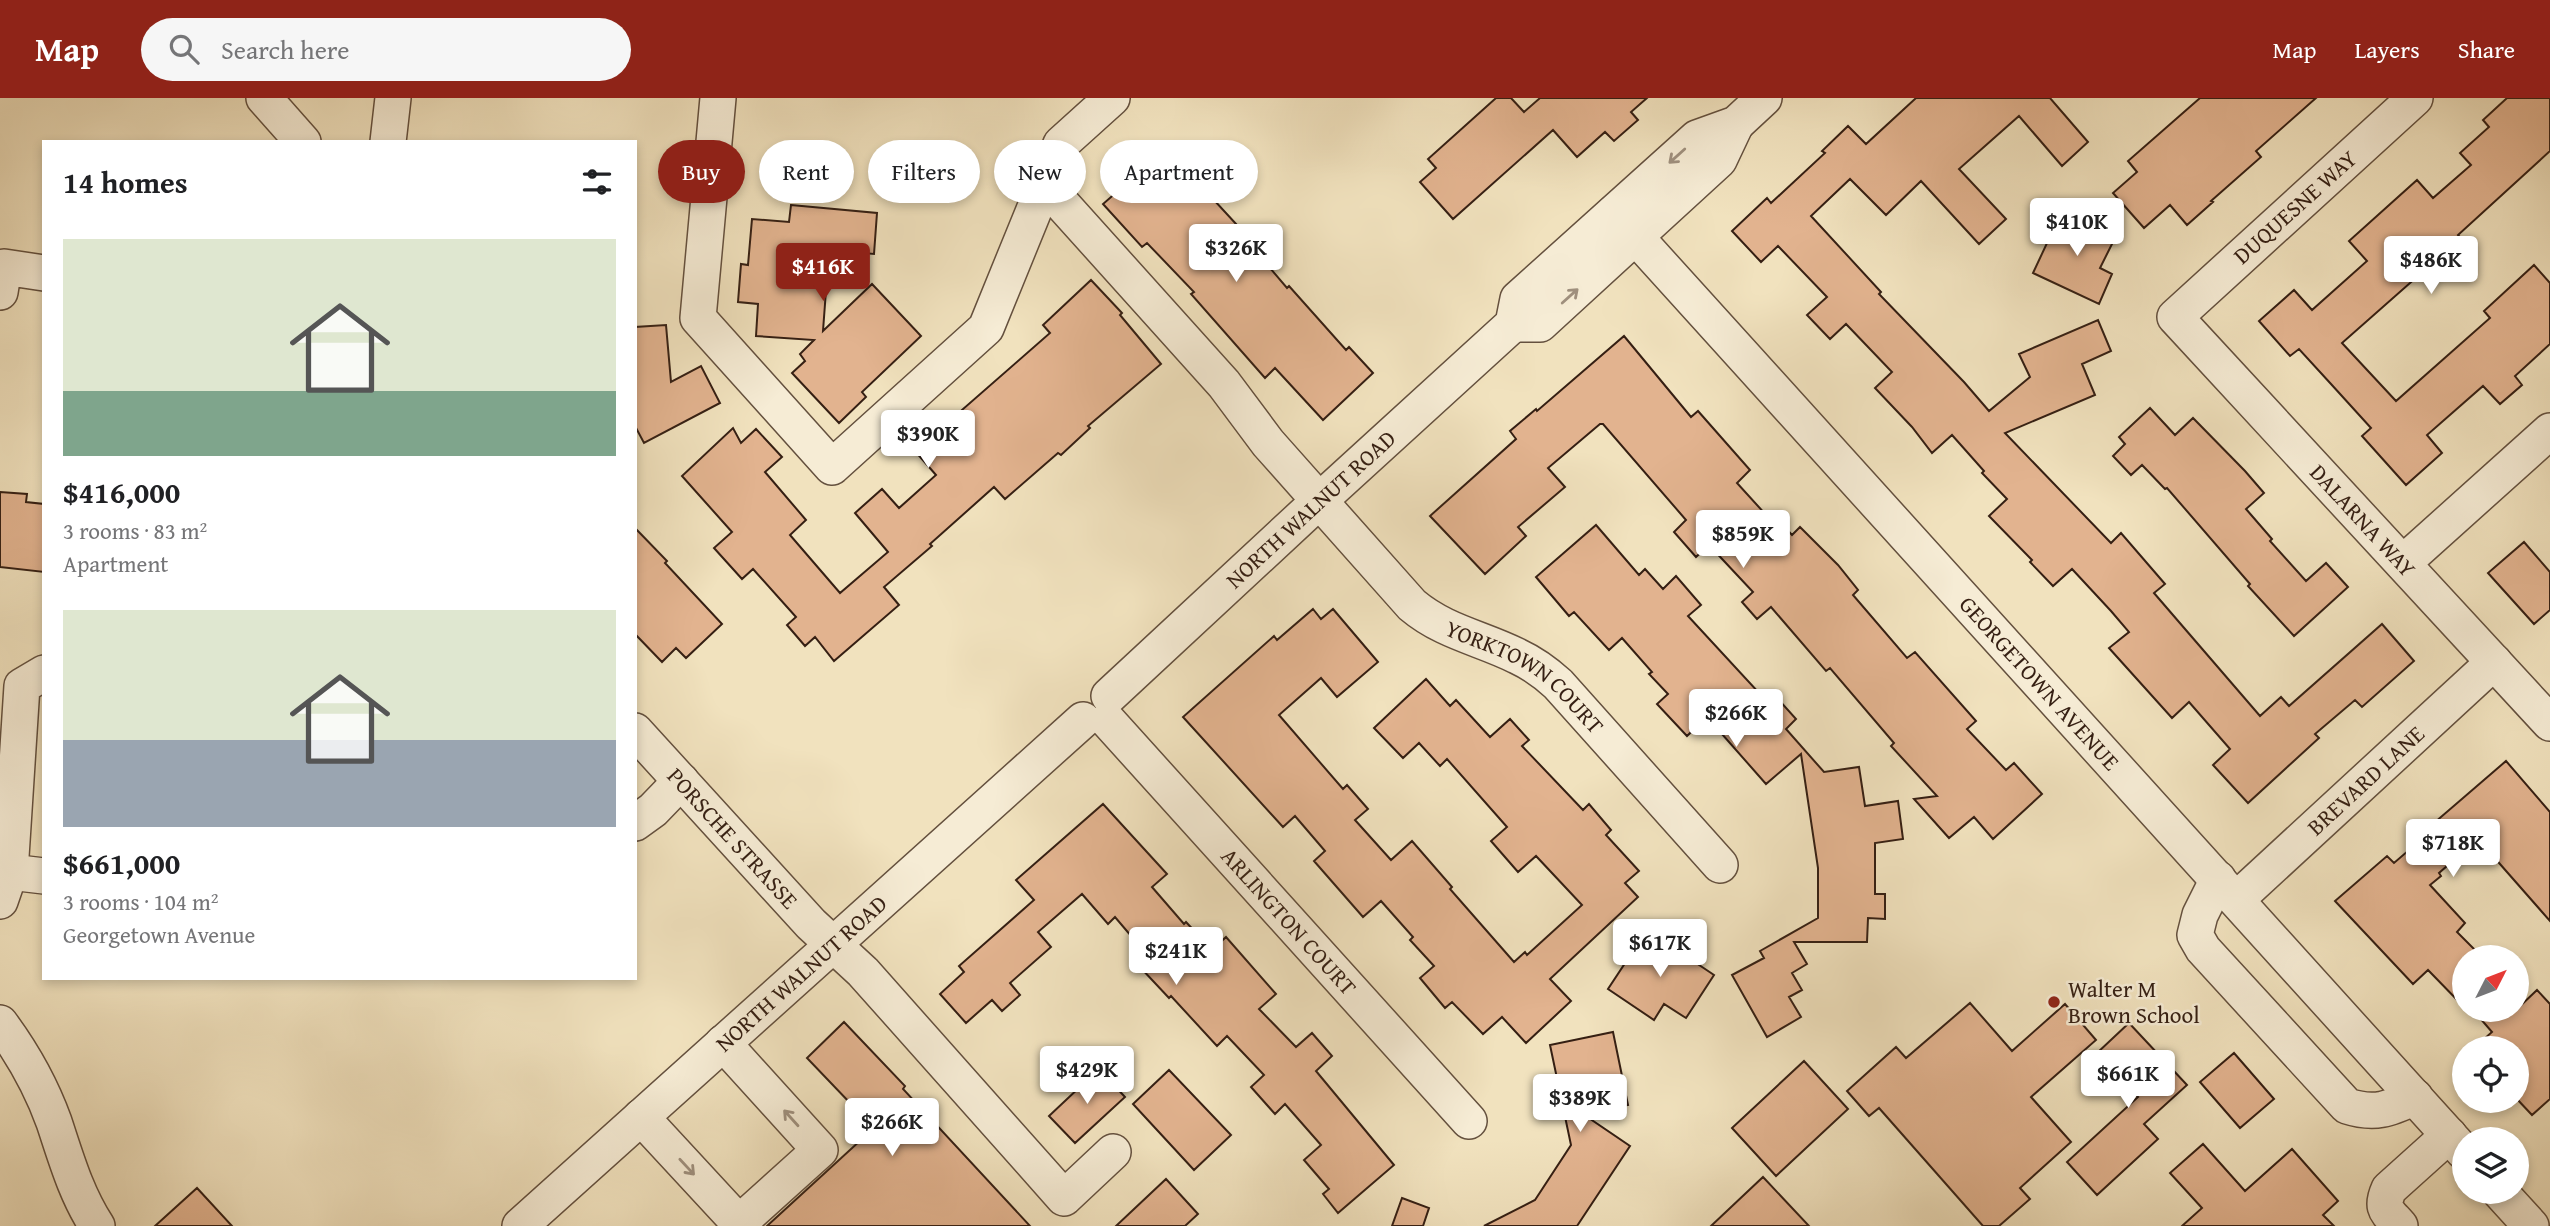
<!DOCTYPE html>
<meta charset="utf-8">
<style>
:root{--surface:#fff;--page:#f6f6f6;--text:#202124;--muted:#757577;--accent:#8f2418}
body{margin:0;font-family:"Gentium Book Plus",serif;background:var(--page);color:var(--text);height:100vh;display:flex;flex-direction:column;font-size:26px;white-space:nowrap}
*{box-sizing:border-box;margin:0}
p{font-size:23px;color:var(--muted)}
.icon{flex:none;width:38px;height:38px;fill:none;stroke:currentColor;stroke-width:2;stroke-linecap:round;stroke-linejoin:round}
.map{position:relative;flex:1;overflow:hidden}
.drawer{position:absolute;left:42px;top:42px;width:595px;height:840px;display:flex;flex-direction:column;background:var(--surface);border-radius:0px;box-shadow:0 4px 10px #0003}
.drawer>*{flex:none}
.top-card{position:absolute;left:658px;top:42px;width:665px;height:63px;display:flex;gap:14px}
.needle{width:46px;rotate:48deg}
.buttons{position:absolute;left:2452px;top:847px;display:grid;gap:14px}
.buttons a{display:grid;place-items:center;width:77px;height:77px;border-radius:50%;background:var(--surface);box-shadow:0 4px 10px #0003;font-size:35px}
.price{position:absolute;translate:-50% -60px;padding:0 16px;border-radius:7px;background:#fff;color:#222;font-size:23px;line-height:46px;filter:drop-shadow(0 2px 4px #0008)}
.price::after{content:'';position:absolute;left:50%;top:42px;width:21px;height:16px;margin-left:-10px;background:inherit;clip-path:polygon(0 0,100% 0,50% 100%)}
.price.current{background:var(--accent);color:#fff}
ul{padding:0;list-style:none}
li{display:grid;align-content:center;gap:14px;height:371px;padding:0 21px}
li span{display:grid;place-items:center;height:217px;border-radius:0px;color:#555}
li>.icon{margin-inline-start:auto}
span .icon{width:126px;height:126px;fill:#fffc;stroke-width:1}
li b{font-size:30px}
h2{display:flex;justify-content:space-between;align-items:center;height:84px;padding:0 21px;font-size:30px}
.chip{padding:0 24px;border-radius:32px;background:var(--surface);box-shadow:0 4px 10px #0003;font-size:24px;line-height:63px}
.chip.current{background:var(--accent);color:#fff}
header{display:flex;align-items:center;gap:42px;box-sizing:border-box;height:98px;padding:0 35px;background:var(--accent);color:#fff}
header strong{font-size:33px}
nav{display:flex;gap:38px;margin-inline-start:auto;font-size:24px}
.search{width:490px;height:63px;background:var(--page);display:flex;align-items:center;gap:18px;box-sizing:border-box;padding:0 24px;border-radius:38px;color:var(--muted);font-size:26px}
.map>svg:first-child{display:block}
.building{fill:#e2b38f;stroke:#351f13;stroke-width:2}
.lines{fill:none;stroke-linecap:round;stroke-linejoin:round}
.minor-casing{stroke:#64503e;stroke-width:38}
.minor{stroke:#f6ecd5;stroke-width:35}
.oneway{stroke:#9f907e}
.poi-dot{fill:#8f2418;stroke:#f6ecd5;stroke-width:2.5}
.labels{text-anchor:middle;stroke-width:5;stroke-linejoin:round;paint-order:stroke}
.street-label{font-size:23px;fill:#351f13;stroke:#f6ecd5}
.poi-label{font-size:23px;fill:#351f13;stroke:#f6ecd5;text-anchor:start}
</style>
<header>
<strong>Map</strong>
<div class="search"><svg class="icon" aria-label="search" viewBox="0 0 24 24"><circle cx="10" cy="10" r="6"/><path d="M15 15l6 6"/></svg>Search here</div>
<nav><a>Map</a><a>Layers</a><a>Share</a></nav>
</header>
<div class="map">
<svg width="2550" height="1128" viewBox="0 0 2550 1128">
<rect width="100%" height="100%" fill="#f1e2be"/>
<filter id="stains"><feTurbulence type="fractalNoise" baseFrequency=".00286" numOctaves="4"/><feColorMatrix values="0 0 0 0 .2 0 0 0 0 .09 0 0 0 0 .02 0 0 0 .5 -.17"/></filter>
<radialGradient id="worn" r=".72"><stop offset=".6" stop-color="#630" stop-opacity="0"/><stop offset="1" stop-color="#630" stop-opacity=".3"/></radialGradient>
<path class="building" d="M 1496,0 L 1511,0 L 1524,14 L 1540,0 L 1647,0 L 1631,14 L 1638,22 L 1614,43 L 1605,34 L 1577,59 L 1553,32 L 1453,121 L 1420,84 L 1436,70 L 1428,61 Z
M 1916,0 L 2050,0 L 2088,44 L 2062,68 L 2019,18 L 1959,71 L 2006,121 L 1979,146 L 1921,83 L 1886,117 L 1850,81 L 1811,118 L 1881,194 L 1879,196 L 1964,284 L 1989,313 L 2030,279 L 2019,256 L 2098,222 L 2111,253 L 2082,266 L 2095,297 L 2005,335 L 2111,445 L 2121,435 L 2165,486 L 2154,495 L 2260,618 L 2281,599 L 2289,608 L 2382,526 L 2414,563 L 2362,609 L 2355,602 L 2315,636 L 2319,640 L 2248,705 L 2213,667 L 2230,651 L 2189,604 L 2172,620 L 2109,550 L 2129,534 L 2111,513 L 2072,471 L 2053,488 L 2030,464 L 2032,462 L 1989,418 L 2007,401 L 1982,375 L 1984,373 L 1952,337 L 1932,355 L 1912,329 L 1875,290 L 1892,274 L 1846,226 L 1830,241 L 1807,217 L 1827,199 L 1778,148 L 1761,164 L 1732,133 L 1767,100 L 1771,105 L 1825,55 L 1822,53 L 1848,28 L 1866,46 Z
M 2200,0 L 2316,0 L 2256,53 L 2261,59 L 2211,103 L 2213,104 L 2187,127 L 2170,107 L 2144,130 L 2113,95 L 2137,74 L 2128,63 Z
M 2507,0 L 2550,0 L 2550,53 L 2458,137 L 2470,150 L 2453,165 L 2444,155 L 2342,245 L 2396,303 L 2490,220 L 2484,213 L 2534,167 L 2550,185 L 2550,246 L 2515,278 L 2522,287 L 2500,306 L 2483,288 L 2427,337 L 2442,355 L 2406,387 L 2362,338 L 2371,330 L 2331,286 L 2299,251 L 2290,258 L 2259,223 L 2294,192 L 2312,212 L 2367,163 L 2349,143 L 2417,82 L 2433,100 L 2471,67 L 2460,55 L 2489,29 L 2483,22 Z
M 1166,51 L 1212,103 L 1214,102 L 1237,127 L 1235,129 L 1287,190 L 1289,188 L 1346,252 L 1349,249 L 1373,275 L 1323,322 L 1275,270 L 1265,280 L 1191,196 L 1194,194 L 1147,145 L 1142,149 L 1103,106 Z
M 791,107 L 877,115 L 874,156 L 829,152 L 823,233 L 872,186 L 921,238 L 862,294 L 866,299 L 839,325 L 792,275 L 805,263 L 800,256 L 814,242 L 756,238 L 758,206 L 738,204 L 741,166 L 748,167 L 752,121 L 789,124 Z
M 2062,113 L 2116,138 L 2100,170 L 2112,176 L 2099,206 L 2033,175 Z
M 1091,182 L 1122,215 L 1120,217 L 1161,266 L 1088,328 L 1090,330 L 1061,357 L 1058,355 L 1005,401 L 994,389 L 930,446 L 932,448 L 884,489 L 899,507 L 834,563 L 815,539 L 805,548 L 787,527 L 796,519 L 753,471 L 742,481 L 714,450 L 732,434 L 682,378 L 733,330 L 741,345 L 756,331 L 782,359 L 765,374 L 806,422 L 790,437 L 840,495 L 888,454 L 855,415 L 882,391 L 899,410 L 936,377 L 915,353 L 1050,235 L 1043,227 Z
M 666,227 L 671,284 L 701,268 L 720,305 L 644,345 L 635,328 L 635,229 Z
M 1624,238 L 1691,319 L 1698,313 L 1750,372 L 1737,385 L 1777,429 L 1781,425 L 1792,437 L 1800,429 L 1838,467 L 1858,492 L 1853,497 L 1907,560 L 1915,554 L 1976,623 L 1967,631 L 2006,672 L 2014,665 L 2042,696 L 1993,741 L 1974,719 L 1949,740 L 1914,701 L 1937,698 L 1891,648 L 1894,645 L 1830,570 L 1826,573 L 1771,509 L 1757,521 L 1742,504 L 1753,494 L 1709,447 L 1696,459 L 1674,434 L 1686,422 L 1603,326 L 1600,326 L 1548,370 L 1565,389 L 1518,429 L 1526,438 L 1485,476 L 1430,418 L 1516,341 L 1510,333 L 1536,311 L 1537,313 Z
M 2150,310 L 2175,337 L 2193,320 L 2245,373 L 2264,395 L 2246,411 L 2272,441 L 2270,443 L 2306,483 L 2326,465 L 2348,489 L 2294,538 L 2248,488 L 2250,486 L 2167,390 L 2165,391 L 2142,367 L 2131,377 L 2113,358 L 2125,346 L 2119,339 Z
M 0,394 L 27,396 L 26,404 L 44,406 L 44,474 L 0,469 Z
M 1596,427 L 1639,477 L 1645,471 L 1663,491 L 1676,478 L 1701,507 L 1688,518 L 1771,608 L 1779,602 L 1796,621 L 1786,631 L 1824,674 L 1859,669 L 1865,708 L 1898,703 L 1903,741 L 1875,745 L 1875,796 L 1885,796 L 1885,821 L 1868,820 L 1867,844 L 1794,844 L 1807,866 L 1792,875 L 1802,892 L 1789,899 L 1801,919 L 1767,939 L 1732,877 L 1764,860 L 1760,853 L 1818,820 L 1818,770 L 1801,656 L 1766,686 L 1707,619 L 1687,638 L 1657,606 L 1668,596 L 1649,576 L 1652,574 L 1622,540 L 1609,552 L 1574,514 L 1569,518 L 1536,479 Z
M 635,430 L 667,463 L 665,465 L 722,526 L 686,560 L 676,550 L 662,564 L 635,536 Z
M 2524,444 L 2550,474 L 2550,512 L 2534,526 L 2488,475 Z
M 1313,511 L 1321,521 L 1333,511 L 1378,564 L 1337,599 L 1321,580 L 1279,617 L 1343,691 L 1347,687 L 1368,711 L 1355,722 L 1391,762 L 1412,743 L 1452,789 L 1450,791 L 1514,864 L 1525,854 L 1527,857 L 1582,807 L 1536,758 L 1518,774 L 1491,743 L 1507,729 L 1447,661 L 1440,668 L 1419,645 L 1403,660 L 1374,630 L 1426,581 L 1450,608 L 1456,602 L 1490,639 L 1510,621 L 1529,642 L 1522,648 L 1583,712 L 1589,706 L 1611,732 L 1606,737 L 1639,773 L 1625,785 L 1638,799 L 1550,881 L 1571,903 L 1526,945 L 1502,919 L 1483,936 L 1452,904 L 1445,910 L 1420,880 L 1434,868 L 1410,842 L 1413,839 L 1381,803 L 1363,819 L 1314,763 L 1325,753 L 1295,718 L 1283,729 L 1183,619 L 1274,538 L 1277,542 Z
M 2506,663 L 2550,714 L 2550,823 L 2478,741 L 2439,775 L 2441,778 L 2430,787 L 2465,825 L 2457,834 L 2482,859 L 2464,859 L 2464,909 L 2428,872 L 2413,886 L 2335,803 L 2387,758 L 2394,765 L 2437,728 L 2434,725 Z
M 1103,706 L 1167,776 L 1152,789 L 1184,826 L 1186,824 L 1212,852 L 1226,839 L 1276,896 L 1259,911 L 1296,949 L 1312,935 L 1332,958 L 1316,973 L 1394,1067 L 1338,1115 L 1323,1096 L 1329,1091 L 1304,1062 L 1321,1047 L 1285,1006 L 1275,1016 L 1251,989 L 1264,977 L 1227,938 L 1217,948 L 1171,898 L 1169,900 L 1139,868 L 1149,859 L 1115,819 L 1108,826 L 1082,796 L 1038,834 L 1051,849 L 1010,885 L 1020,897 L 1002,913 L 992,902 L 966,925 L 940,896 L 964,874 L 959,868 L 1034,802 L 1016,782 Z
M 1647,832 L 1714,877 L 1686,920 L 1664,906 L 1654,922 L 1608,891 Z
M 2537,892 L 2550,906 L 2550,1001 L 2532,1017 L 2516,1000 L 2516,950 L 2474,950 L 2492,934 L 2473,912 L 2516,912 Z
M 1970,905 L 2012,953 L 2065,906 L 2096,942 L 2031,999 L 2071,1044 L 2020,1090 L 2030,1101 L 1999,1128 L 1983,1128 L 1879,1010 L 1869,1018 L 1847,993 L 1896,949 L 1906,960 Z
M 844,924 L 905,988 L 903,991 L 1030,1128 L 767,1128 L 874,1030 L 807,960 Z
M 2129,925 L 2187,987 L 2144,1026 L 2158,1041 L 2097,1097 L 2067,1064 L 2138,999 L 2097,955 Z
M 1613,934 L 1628,1007 L 1583,1016 L 1630,1048 L 1577,1128 L 1484,1128 L 1535,1102 L 1571,1047 L 1550,947 Z
M 2234,955 L 2274,1001 L 2240,1030 L 2200,984 Z
M 1804,963 L 1848,1011 L 1776,1078 L 1732,1030 Z
M 1099,971 L 1125,999 L 1075,1045 L 1049,1018 Z
M 1169,972 L 1231,1037 L 1194,1072 L 1133,1006 Z
M 2203,1046 L 2245,1093 L 2292,1051 L 2338,1103 L 2323,1117 L 2334,1128 L 2182,1128 L 2202,1110 L 2170,1075 Z
M 1763,1079 L 1809,1128 L 1711,1128 Z
M 1166,1081 L 1198,1116 L 1185,1128 L 1116,1128 Z
M 197,1090 L 232,1128 L 155,1128 Z
M 1402,1100 L 1429,1110 L 1423,1128 L 1392,1128 Z"/>
<g class="lines">
<defs>
<g id="minor">
<path d="M 264,0 L 303,44"/>
<path d="M 718,0 L 698,220 L 832,369 L 986,230 L 1061,46 L 1112,0"/>
<path id="s1" d="M 2415,0 L 2175,219 L 2550,625"/>
<path d="M 388,44 L 393,0"/>
<path id="s2" d="M 1045,87 L 1224,286 L 1268,345 L 1412,507 C 1444,534 1481,540 1517,558 C 1532,565 1546,575 1558,586 L 1720,767"/>
<path id="s3" d="M 1614,115 L 2464,1054"/>
<path d="M 0,194 L 4,169 L 44,175"/>
<path d="M 1513,226 L 1540,226 L 1719,62 L 1736,26"/>
<path d="M 2403,465 L 2550,333"/>
<path id="s4" d="M 1109,598 L 1319,403 L 1513,226 L 1518,201 L 1697,40 L 1736,26 L 1764,0"/>
<path id="s5" d="M 1108,623 L 1469,1023"/>
<path id="s6" d="M 635,633 L 811,826 L 863,874 L 1064,1100 L 1113,1054"/>
<path d="M 635,725 L 653,712 L 681,683"/>
<path d="M 10,774 L 44,778"/>
<path d="M 2218,781 L 2200,817 L 2195,837 L 2203,851 L 2347,1008 C 2375,1017 2389,1011 2415,999"/>
<path id="s7" d="M 2237,801 L 2494,564"/>
<path d="M 0,803 L 10,774 L 22,588 L 44,575"/>
<path d="M 0,925 C 23,956 41,988 54,1024 C 66,1060 76,1096 97,1128"/>
<path d="M 641,1019 L 739,1125 L 820,1052 L 723,945"/>
<path d="M 2500,1094 L 2531,1128"/>
<path id="s8" d="M 520,1128 L 1083,622"/>
<path d="M 2400,1128 C 2387,1113 2380,1111 2389,1091 L 2449,1037"/>
</g>
</defs>
<use href="#minor" class="minor-casing"/>
<use href="#minor" class="minor"/>
</g>
<defs><path id="oneway-shaft" d="M-6 0H5M1.5-3L5.5 0L1.5 3" fill="none" stroke-width="1.6" stroke-linecap="round" stroke-linejoin="round" transform="scale(1.75)"/></defs>
<g class="oneway">
<use href="#oneway-shaft" transform="translate(1677 58) rotate(138)"/>
<use href="#oneway-shaft" transform="translate(1570 198) rotate(-42)"/>
<use href="#oneway-shaft" transform="translate(791 1020) rotate(-132)"/>
<use href="#oneway-shaft" transform="translate(687 1069) rotate(47)"/>
</g>
<circle class="poi-dot" cx="2054" cy="904" r="7"/>
<g class="labels">
<g class="street-label">
<text transform="translate(2295 109) rotate(-42)" y="8">DUQUESNE WAY</text>
<text dy="8" stroke="none"><textPath href="#s4" startOffset="275">NORTH WALNUT ROAD</textPath></text>
<text dy="8" stroke="none"><textPath href="#s1" startOffset="602">DALARNA WAY</textPath></text>
<text dy="8" stroke="none"><textPath href="#s2" startOffset="693">YORKTOWN COURT</textPath></text>
<text dy="8" stroke="none"><textPath href="#s3" startOffset="634">GEORGETOWN AVENUE</textPath></text>
<text dy="8" stroke="none"><textPath href="#s7" startOffset="175">BREVARD LANE</textPath></text>
<text dy="8" stroke="none"><textPath href="#s6" startOffset="145">PORSCHE STRASSE</textPath></text>
<text dy="8" stroke="none"><textPath href="#s5" startOffset="270">ARLINGTON COURT</textPath></text>
<text dy="8" stroke="none"><textPath href="#s8" startOffset="378">NORTH WALNUT ROAD</textPath></text>
</g>
<g class="poi-label">
<text x="2068" y="899">Walter M<tspan x="2068" dy="26">Brown School</tspan></text>
</g>
</g>
<rect width="100%" height="100%" filter="url(#stains)"/>
<rect width="100%" height="100%" fill="url(#worn)"/>
</svg>
<div class="buttons">
<a><svg class="needle" viewBox="-14 -14 28 28"><path d="M0-13l5 13h-10z" fill="#e53935"/><path d="M0 13l5-13h-10z" fill="#757577"/></svg></a>
<a><svg class="icon" aria-label="locate" viewBox="0 0 24 24"><circle cx="12" cy="12" r="6"/><path d="M12 2v4M12 18v4M2 12h4M18 12h4"/></svg></a>
<a><svg class="icon" aria-label="layers" viewBox="0 0 24 24"><path d="M12 4l9 5-9 5-9-5zM3 14l9 5 9-5"/></svg></a>
</div>
<b class="price" style="left:2077px;top:160px">$410K</b>
<b class="price" style="left:1236px;top:186px">$326K</b>
<b class="price" style="left:2431px;top:198px">$486K</b>
<b class="price current" style="left:823px;top:205px">$416K</b>
<b class="price" style="left:928px;top:372px">$390K</b>
<b class="price" style="left:1743px;top:472px">$859K</b>
<b class="price" style="left:1736px;top:651px">$266K</b>
<b class="price" style="left:2453px;top:781px">$718K</b>
<b class="price" style="left:1660px;top:881px">$617K</b>
<b class="price" style="left:1176px;top:889px">$241K</b>
<b class="price" style="left:1087px;top:1008px">$429K</b>
<b class="price" style="left:2128px;top:1012px">$661K</b>
<b class="price" style="left:1580px;top:1036px">$389K</b>
<b class="price" style="left:892px;top:1060px">$266K</b>
<div class="top-card">
<a class="chip current">Buy</a>
<a class="chip">Rent</a>
<a class="chip">Filters</a>
<a class="chip">New</a>
<a class="chip">Apartment</a>
</div>
<section class="drawer">
<h2>14 homes<svg class="icon" aria-label="filters" viewBox="0 0 24 24"><path d="M4 7h16M4 17h16"/><circle cx="9" cy="7" r="2"/><circle cx="15" cy="17" r="2"/></svg></h2>
<ul>
<li><span style="background:linear-gradient(#dfe7d0 70%,#7fa58c 0)"><svg class="icon" aria-label="home" viewBox="0 0 24 24"><path d="M3 11l9-7 9 7M6 9v11h12V9"/></svg></span><div><b>$416,000</b><p>3 rooms · 83 m²</p><p>Apartment</p></div></li>
<li><span style="background:linear-gradient(#dfe7d0 60%,#9aa5b1 0)"><svg class="icon" aria-label="home" viewBox="0 0 24 24"><path d="M3 11l9-7 9 7M6 9v11h12V9"/></svg></span><div><b>$661,000</b><p>3 rooms · 104 m²</p><p>Georgetown Avenue</p></div></li>
</ul>
</section>
</div>
